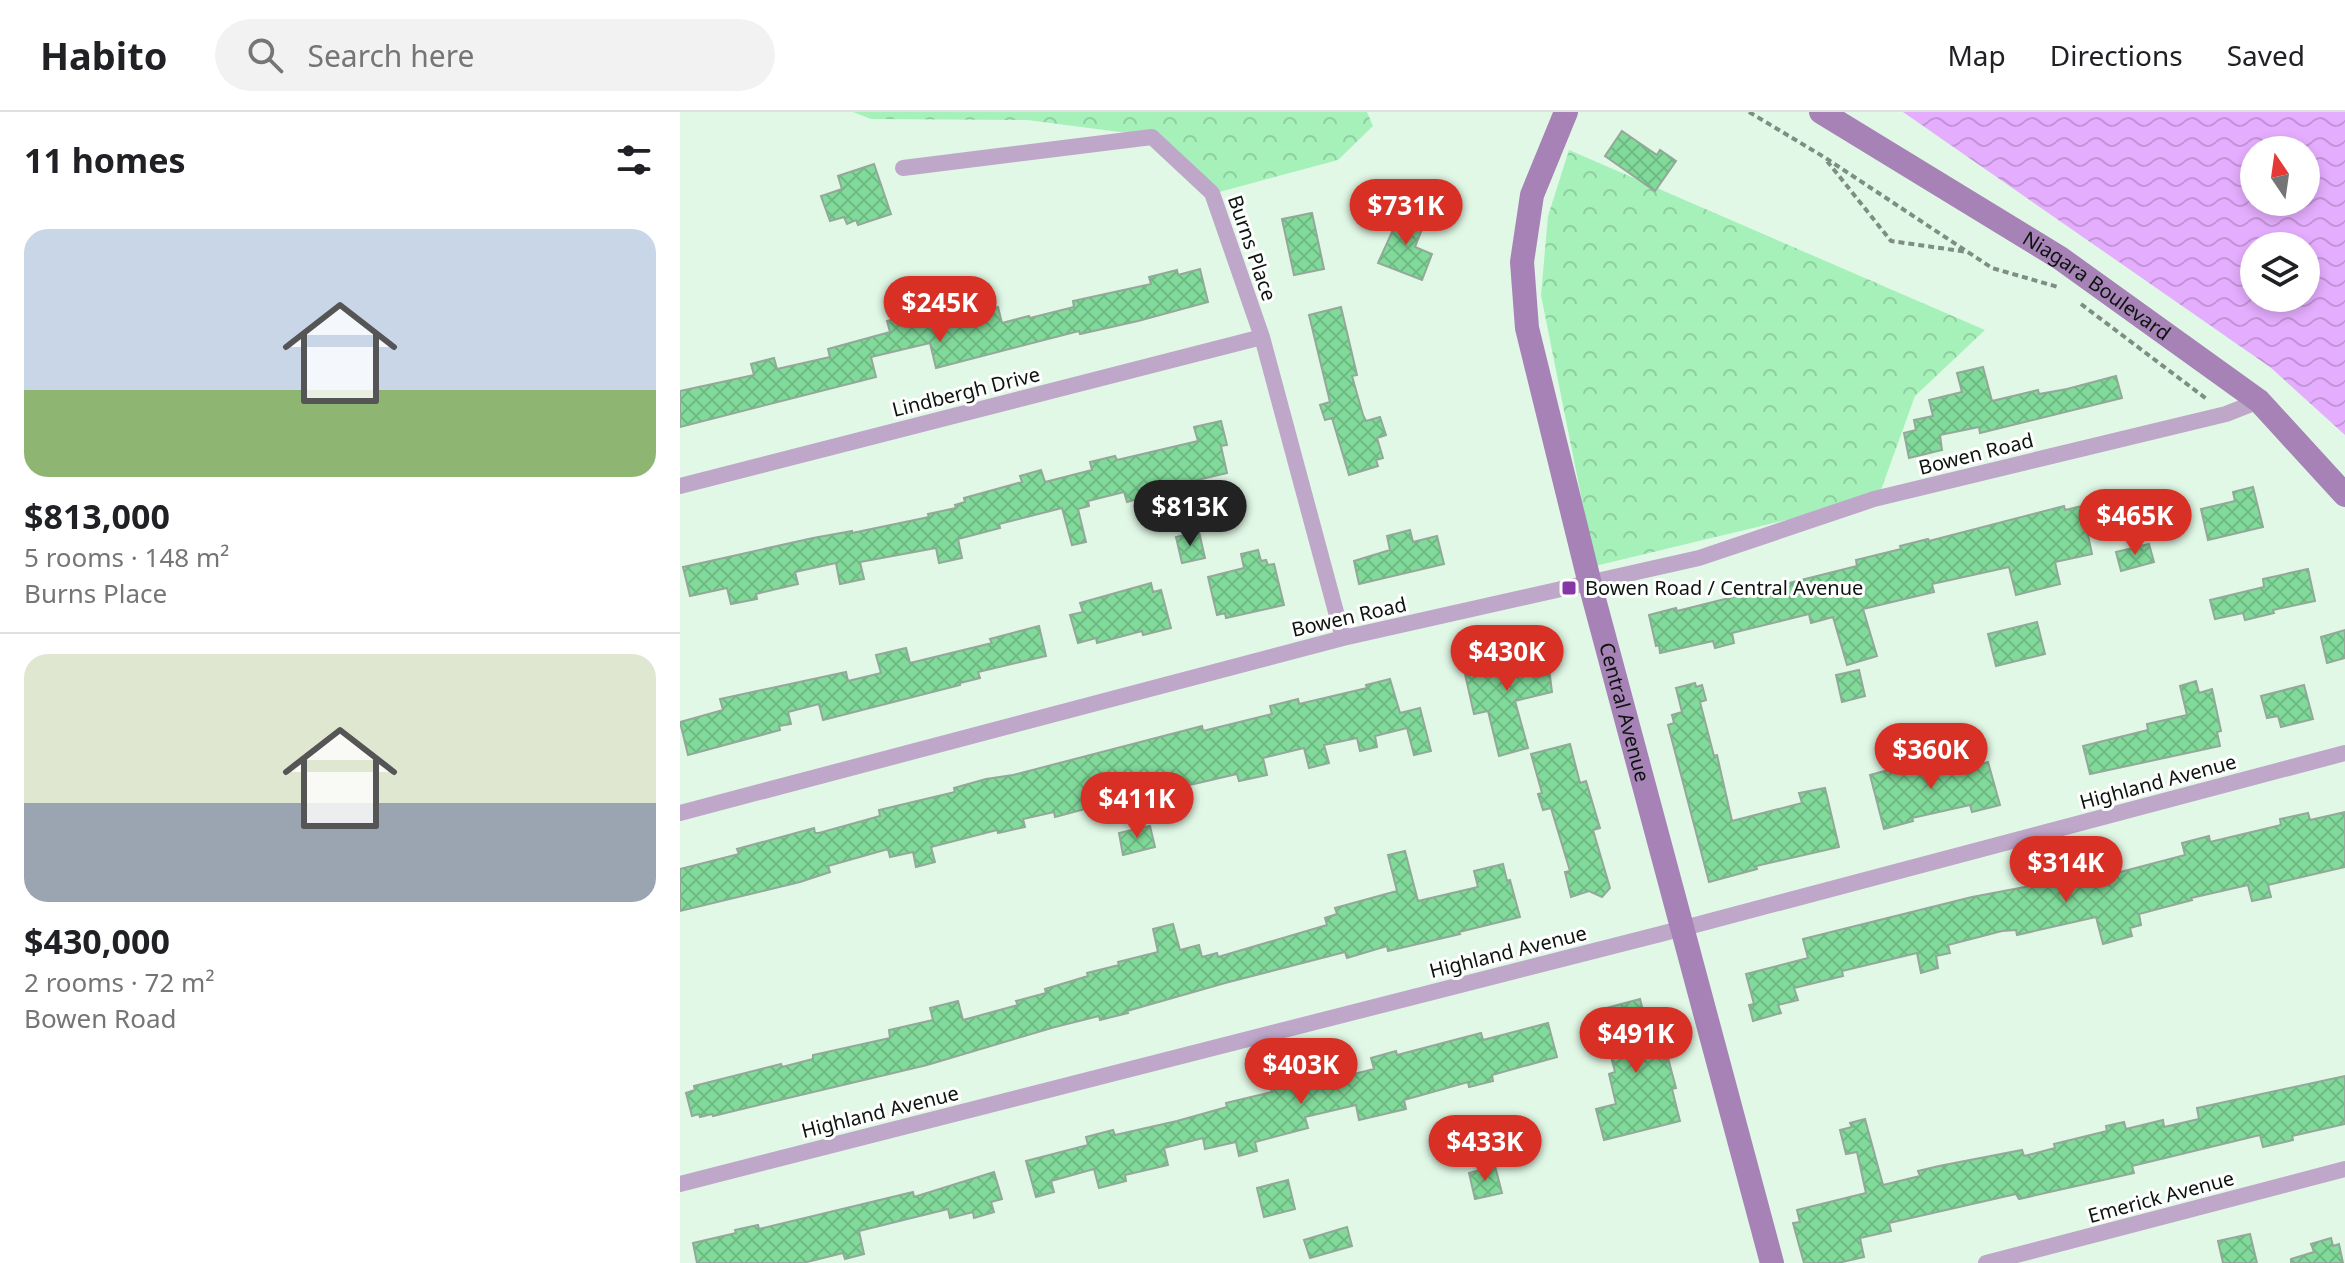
<!DOCTYPE html>
<meta charset="utf-8">
<style>
:root{--surface:#fff;--page:#f2f2f2;--text:#202124;--muted:#757577;--line:#e0e0e0;--accent:#d93025}
body{margin:0;font-family:"Noto Sans",sans-serif;background:var(--page);color:var(--text);height:100vh;display:flex;flex-direction:column;font-size:30px;white-space:nowrap}
*{box-sizing:border-box;margin:0}
p{font-size:26px;color:var(--muted)}
.icon{flex:none;width:44px;height:44px;fill:none;stroke:currentColor;stroke-width:2;stroke-linecap:round;stroke-linejoin:round}
.map{position:relative;flex:1;overflow:hidden}
.drawer{display:flex;flex-direction:column;background:var(--surface);width:680px}
.drawer>*{flex:none}
.needle{width:52px;rotate:347deg}
.controls{position:absolute;left:1560px;top:24px;display:grid;gap:16px}
.controls a{display:grid;place-items:center;width:80px;height:80px;border-radius:50%;background:var(--surface);box-shadow:0 4px 12px #0003;font-size:40px}
.price{position:absolute;translate:-50% -68px;padding:0 18px;border-radius:28px;background:var(--accent);color:#fff;font-size:26px;line-height:52px;filter:drop-shadow(0 2px 4px #0008)}
.price::after{content:'';position:absolute;left:50%;top:48px;width:24px;height:18px;margin-left:-12px;background:inherit;clip-path:polygon(0 0,100% 0,50% 100%)}
.price.active{background:#222;color:#fff}
ul{padding:0;list-style:none}
li{display:grid;align-content:center;gap:16px;height:424px;padding:0 24px}
li+li{border-top:2px solid var(--line)}
li span{display:grid;place-items:center;height:248px;border-radius:24px;color:#555}
li>.icon{margin-inline-start:auto}
span .icon{width:144px;height:144px;fill:#fffc;stroke-width:1}
li b{font-size:34px}
h2{display:flex;justify-content:space-between;align-items:center;height:96px;padding:0 24px;font-size:34px}
header{display:flex;align-items:center;gap:48px;box-sizing:border-box;height:112px;padding:0 40px;background:var(--surface);border-bottom:2px solid var(--line)}
header strong{font-size:38px}
nav{display:flex;gap:44px;margin-inline-start:auto;font-size:28px}
.search{width:560px;height:72px;background:var(--page);display:flex;align-items:center;gap:20px;box-sizing:border-box;padding:0 28px;border-radius:44px;color:var(--muted);font-size:30px}
main{display:flex;flex:1;min-height:0}
.map>svg:first-child{display:block}
.forest{fill:url(#forest-crowns)}
.water{fill:url(#water-waves);fill-rule:evenodd}
.building{fill:url(#building-cross-hatch);stroke:#93a898;stroke-width:2}
.lines{fill:none;stroke-linecap:round;stroke-linejoin:round}
.path{stroke:#7e8e82;stroke-width:4;stroke-dasharray:6 4;stroke-linecap:butt}
.minor{stroke:#bfa7ca;stroke-width:16}
.secondary{stroke:#a682b6;stroke-width:24}
.poi-dot{fill:#8636a5;stroke:#fefefe;stroke-width:3}
.labels{text-anchor:middle;stroke-width:6;stroke-linejoin:round;paint-order:stroke}
.street-label{font-size:20px;fill:#0c140e;stroke:#fefefe}
.poi-label{font-size:20px;fill:#0c140e;stroke:#fefefe;text-anchor:start}
</style>
<header>
<strong>Habito</strong>
<div class="search"><svg class="icon" aria-label="search" viewBox="0 0 24 24"><circle cx="10" cy="10" r="6"/><path d="M15 15l6 6"/></svg>Search here</div>
<nav><a>Map</a><a>Directions</a><a>Saved</a></nav>
</header>
<main>
<section class="drawer">
<h2>11 homes<svg class="icon" aria-label="filters" viewBox="0 0 24 24"><path d="M4 7h16M4 17h16"/><circle cx="9" cy="7" r="2"/><circle cx="15" cy="17" r="2"/></svg></h2>
<ul>
<li><span style="background:linear-gradient(#c9d6e8 65%,#8fb573 0)"><svg class="icon" aria-label="home" viewBox="0 0 24 24"><path d="M3 11l9-7 9 7M6 9v11h12V9"/></svg></span><div><b>$813,000</b><p>5 rooms · 148 m²</p><p>Burns Place</p></div></li>
<li><span style="background:linear-gradient(#dfe7d0 60%,#9aa5b1 0)"><svg class="icon" aria-label="home" viewBox="0 0 24 24"><path d="M3 11l9-7 9 7M6 9v11h12V9"/></svg></span><div><b>$430,000</b><p>2 rooms · 72 m²</p><p>Bowen Road</p></div></li>
</ul>
</section>
<div class="map">
<svg width="1665" height="1151" viewBox="0 0 1665 1151">
<defs>
<pattern id="forest-crowns" width="20" height="18" patternUnits="userSpaceOnUse" patternTransform="scale(2)"><rect width="20" height="18" fill="#a6f1ba"/><path d="M2 6a3 3 0 1 1 6 0M12 15a3 3 0 1 1 6 0" fill="none" stroke="#8ece9f"/></pattern>
<pattern id="water-waves" width="16" height="10" patternUnits="userSpaceOnUse" patternTransform="scale(2)"><rect width="16" height="10" fill="#e5adfe"/><path d="M0 5q4-4 8 0t8 0" fill="none" stroke="#c394d8"/></pattern>
<pattern id="building-cross-hatch" width="8" height="8" patternUnits="userSpaceOnUse" patternTransform="scale(2)"><rect width="8" height="8" fill="#81da9a"/><path d="M0 0l8 8M0 8l8-8" fill="none" stroke="#6eba84"/></pattern>
</defs>
<rect width="100%" height="100%" fill="#e1f8e6"/>
<path class="forest" d="M 173,0 L 687,0 L 693,14 L 658,48 L 532,82 L 471,24 L 347,8 L 191,7 Z
M 889,38 L 1305,218 L 1235,284 L 1198,386 L 915,454 L 861,183 L 868,104 Z"/>
<path class="water" d="M 1223,0 L 1665,0 L 1665,323 L 1590,255 ZM 1574,38 L 1626,38 L 1626,90 L 1574,90 ZM 1574,134 L 1626,134 L 1626,186 L 1574,186 Z"/>
<path class="building" d="M 942,19 L 977,43 L 980,38 L 996,49 L 975,79 L 925,44 Z
M 194,52 L 211,102 L 178,113 L 176,108 L 167,112 L 164,105 L 150,109 L 141,84 L 162,77 L 158,64 Z
M 722,98 L 746,107 L 735,135 L 752,142 L 742,168 L 698,151 Z
M 632,101 L 644,157 L 614,163 L 602,107 Z
M 520,157 L 528,190 L 458,209 L 400,222 L 399,219 L 256,256 L 250,231 L 191,245 L 196,265 L 0,315 L 0,279 L 74,263 L 71,252 L 94,246 L 97,257 L 150,245 L 148,237 L 210,220 L 207,209 L 273,192 L 277,206 L 318,195 L 322,211 L 349,204 L 350,206 L 394,195 L 393,189 L 471,172 L 469,165 L 497,158 L 498,163 Z
M 661,195 L 677,263 L 672,264 L 683,303 L 686,309 L 700,305 L 706,323 L 697,326 L 703,346 L 696,348 L 698,354 L 669,363 L 652,306 L 645,308 L 640,293 L 650,290 L 629,203 Z
M 1303,255 L 1312,289 L 1358,278 L 1359,282 L 1387,277 L 1436,264 L 1442,286 L 1300,321 L 1299,315 L 1260,323 L 1262,338 L 1229,346 L 1224,321 L 1236,318 L 1234,308 L 1253,304 L 1249,288 L 1282,280 L 1277,261 Z
M 541,309 L 547,333 L 541,334 L 547,361 L 467,380 L 468,384 L 447,390 L 444,380 L 408,389 L 409,394 L 398,397 L 406,430 L 392,433 L 382,396 L 319,412 L 320,416 L 278,427 L 282,446 L 259,451 L 256,436 L 180,450 L 184,467 L 160,472 L 156,451 L 115,460 L 118,472 L 76,482 L 77,487 L 51,492 L 47,476 L 10,484 L 3,455 L 133,426 L 172,419 L 172,421 L 249,405 L 248,402 L 276,396 L 275,393 L 285,390 L 284,386 L 342,370 L 340,364 L 361,358 L 365,370 L 412,358 L 410,350 L 435,344 L 437,348 L 518,329 L 514,315 Z
M 1573,375 L 1583,415 L 1528,428 L 1521,397 L 1555,389 L 1553,380 Z
M 1384,394 L 1385,398 L 1402,394 L 1412,442 L 1375,450 L 1380,472 L 1336,483 L 1329,455 L 1252,472 L 1254,480 L 1183,497 L 1197,544 L 1167,553 L 1153,505 L 1131,511 L 1129,502 L 1052,521 L 1054,531 L 1035,536 L 1033,529 L 980,541 L 979,533 L 976,534 L 969,503 L 996,496 L 997,499 L 1177,454 L 1176,448 L 1221,437 L 1220,434 L 1248,427 L 1249,429 Z
M 730,418 L 733,430 L 757,424 L 764,452 L 679,472 L 674,449 L 710,438 L 707,424 Z
M 519,420 L 525,446 L 502,451 L 496,425 Z
M 1469,432 L 1474,450 L 1441,459 L 1436,440 Z
M 578,438 L 581,449 L 586,448 L 588,453 L 594,452 L 604,493 L 546,506 L 545,501 L 537,503 L 528,465 L 564,456 L 561,442 Z
M 1628,457 L 1635,489 L 1593,498 L 1594,501 L 1565,508 L 1563,501 L 1535,507 L 1530,488 L 1584,475 L 1583,467 Z
M 471,471 L 473,480 L 481,478 L 491,516 L 463,523 L 462,519 L 417,531 L 416,526 L 398,531 L 390,503 L 403,500 L 400,491 Z
M 1357,510 L 1365,542 L 1316,554 L 1308,522 Z
M 359,514 L 366,544 L 298,560 L 300,566 L 280,571 L 280,573 L 143,608 L 139,592 L 108,600 L 111,612 L 99,614 L 100,618 L 8,643 L 0,610 L 43,598 L 40,587 L 166,560 L 168,569 L 201,561 L 196,543 L 226,536 L 230,551 L 312,531 L 310,527 Z
M 1665,518 L 1665,546 L 1647,551 L 1641,525 Z
M 860,536 L 863,549 L 868,548 L 872,580 L 835,589 L 848,636 L 819,644 L 808,599 L 794,602 L 783,553 Z
M 1179,558 L 1185,584 L 1162,590 L 1156,563 Z
M 710,567 L 720,601 L 740,596 L 751,639 L 734,643 L 727,616 L 695,624 L 697,635 L 680,639 L 677,626 L 644,633 L 649,651 L 629,656 L 624,636 L 583,646 L 587,663 L 559,669 L 557,662 L 475,681 L 474,679 L 441,687 L 442,691 L 416,697 L 416,694 L 375,705 L 374,700 L 343,707 L 345,715 L 318,721 L 317,718 L 251,735 L 255,750 L 236,755 L 233,740 L 210,745 L 208,737 L 148,754 L 150,760 L 120,770 L 0,799 L 0,757 L 59,742 L 57,737 L 134,716 L 135,721 L 139,721 L 200,704 L 199,698 L 275,680 L 274,676 L 306,667 L 333,663 L 522,614 L 523,619 L 592,602 L 590,594 L 618,587 L 619,592 L 687,576 L 686,573 Z
M 1516,569 L 1519,581 L 1532,577 L 1541,619 L 1537,620 L 1540,634 L 1410,662 L 1403,634 L 1468,618 L 1467,612 L 1507,603 L 1500,574 Z
M 1015,571 L 1016,575 L 1022,573 L 1026,588 L 1020,590 L 1034,644 L 1037,643 L 1052,709 L 1122,691 L 1119,681 L 1145,676 L 1159,735 L 1076,754 L 1077,757 L 1029,770 L 988,613 L 994,611 L 992,603 L 1002,600 L 996,576 Z
M 1624,573 L 1633,607 L 1601,615 L 1598,604 L 1587,606 L 1581,584 Z
M 890,632 L 900,671 L 906,669 L 920,716 L 913,718 L 930,776 L 922,785 L 909,779 L 891,785 L 885,760 L 890,759 L 871,696 L 863,698 L 858,682 L 862,681 L 851,642 Z
M 1255,645 L 1258,658 L 1271,654 L 1272,660 L 1308,650 L 1320,693 L 1292,700 L 1290,693 L 1232,706 L 1233,709 L 1204,717 L 1190,663 Z
M 1665,700 L 1665,755 L 1588,773 L 1591,785 L 1572,789 L 1568,773 L 1511,786 L 1512,788 L 1459,802 L 1461,813 L 1450,816 L 1452,824 L 1423,832 L 1416,805 L 1337,823 L 1336,818 L 1322,819 L 1268,833 L 1270,841 L 1256,844 L 1258,856 L 1241,861 L 1237,841 L 1162,859 L 1163,864 L 1114,876 L 1118,888 L 1098,893 L 1101,901 L 1073,909 L 1069,893 L 1074,892 L 1066,862 L 1128,846 L 1123,827 L 1292,785 L 1361,772 L 1360,768 L 1388,762 L 1391,773 L 1505,743 L 1502,731 L 1529,724 L 1530,730 L 1601,713 L 1600,707 L 1628,701 L 1630,708 Z
M 470,714 L 475,735 L 443,743 L 439,721 Z
M 725,739 L 738,789 L 798,775 L 794,759 L 823,752 L 827,769 L 830,768 L 840,805 L 779,820 L 780,822 L 708,839 L 707,834 L 667,846 L 665,840 L 545,871 L 447,899 L 448,901 L 420,908 L 419,904 L 375,915 L 247,953 L 33,1004 L 32,1002 L 20,1005 L 19,1002 L 12,1004 L 6,981 L 15,978 L 14,974 L 101,952 L 102,955 L 133,947 L 133,943 L 210,926 L 209,918 L 253,908 L 250,896 L 278,889 L 283,908 L 338,893 L 336,889 L 366,881 L 365,877 L 408,864 L 407,861 L 439,853 L 438,850 L 478,840 L 473,817 L 493,812 L 500,838 L 519,833 L 522,845 L 537,841 L 538,845 L 647,813 L 645,806 L 657,802 L 655,796 L 717,779 L 708,743 Z
M 960,887 L 973,938 L 980,935 L 984,948 L 988,946 L 996,976 L 992,977 L 1000,1009 L 924,1028 L 916,997 L 936,992 L 929,962 L 935,960 L 919,898 Z
M 868,911 L 877,945 L 812,963 L 813,969 L 789,975 L 788,970 L 724,988 L 726,997 L 679,1008 L 676,993 L 625,1005 L 628,1016 L 575,1030 L 577,1039 L 559,1044 L 556,1030 L 525,1037 L 523,1026 L 484,1036 L 488,1053 L 445,1063 L 446,1069 L 419,1076 L 414,1057 L 371,1069 L 374,1080 L 356,1085 L 346,1049 L 408,1033 L 406,1025 L 433,1018 L 435,1023 L 497,1009 L 547,995 L 546,991 L 592,980 L 590,975 L 616,968 L 618,976 L 694,957 L 691,946 L 716,939 L 717,943 L 801,921 L 803,928 Z
M 1665,964 L 1665,1012 L 1612,1024 L 1613,1028 L 1583,1035 L 1580,1023 L 1452,1054 L 1454,1061 L 1432,1066 L 1339,1087 L 1336,1082 L 1209,1111 L 1211,1119 L 1180,1126 L 1184,1145 L 1158,1151 L 1124,1151 L 1113,1111 L 1120,1110 L 1117,1098 L 1186,1081 L 1177,1040 L 1166,1042 L 1160,1018 L 1172,1015 L 1170,1011 L 1185,1007 L 1203,1073 L 1240,1064 L 1238,1059 L 1259,1054 L 1342,1038 L 1344,1044 L 1375,1036 L 1374,1032 L 1427,1019 L 1426,1014 L 1444,1010 L 1446,1017 L 1483,1008 L 1484,1015 L 1519,1007 L 1517,996 Z
M 815,1054 L 822,1081 L 795,1087 L 789,1061 Z
M 314,1060 L 322,1087 L 311,1090 L 314,1100 L 294,1106 L 293,1100 L 270,1106 L 268,1097 L 179,1119 L 184,1142 L 165,1147 L 163,1141 L 123,1151 L 17,1151 L 13,1131 L 56,1121 L 55,1118 L 78,1113 L 79,1117 L 233,1080 L 234,1085 Z
M 608,1068 L 615,1097 L 584,1105 L 577,1076 Z
M 667,1115 L 672,1134 L 630,1146 L 624,1128 Z
M 1570,1122 L 1577,1151 L 1543,1151 L 1538,1129 Z
M 1651,1126 L 1653,1134 L 1659,1132 L 1663,1151 L 1611,1151 L 1611,1147 L 1634,1140 L 1631,1132 Z"/>
<g class="lines">
<path class="path" d="M 1069,0 L 1144,45 L 1312,156 L 1378,175
M 1147,49 L 1211,129 L 1288,140
M 1401,192 L 1528,288"/>
<path class="minor" d="M 223,56 L 472,25 L 532,81 L 582,225 L 663,526
M 0,374 L 582,225
M 0,701 L 663,526 L 1019,446 L 1194,387 L 1546,302 L 1579,289
M 0,1072 L 1004,816 L 1665,641
M 1306,1151 L 1665,1057"/>
<g class="secondary">
<path id="s1" d="M 886,0 L 852,83 L 842,150 L 847,216 L 910,472 L 1092,1151"/>
<path id="s2" d="M 1141,0 L 1380,146 L 1579,289 L 1665,383"/>
</g>
</g>
<rect class="poi-dot" x="881" y="468" width="16" height="16" rx="4"/>
<g class="labels">
<g class="street-label">
<text transform="translate(572 136) rotate(71)" y="7">Burns Place</text>
<text dy="7" stroke="none"><textPath href="#s2" startOffset="326">Niagara Boulevard</textPath></text>
<text transform="translate(286 280) rotate(-14)" y="7">Lindbergh Drive</text>
<text transform="translate(1296 342) rotate(-14)" y="7">Bowen Road</text>
<text transform="translate(669 505) rotate(-13)" y="7">Bowen Road</text>
<text dy="7" stroke="none"><textPath href="#s1" startOffset="620">Central Avenue</textPath></text>
<text transform="translate(1478 670) rotate(-15)" y="7">Highland Avenue</text>
<text transform="translate(828 840) rotate(-14)" y="7">Highland Avenue</text>
<text transform="translate(200 1000) rotate(-14)" y="7">Highland Avenue</text>
<text transform="translate(1481 1085) rotate(-15)" y="7">Emerick Avenue</text>
</g>
<g class="poi-label">
<text x="905" y="483">Bowen Road / Central Avenue</text>
</g>
</g>
</svg>
<div class="controls">
<a><svg class="needle" viewBox="-14 -14 28 28"><path d="M0-13l5 13h-10z" fill="#e53935"/><path d="M0 13l5-13h-10z" fill="#757577"/></svg></a>
<a><svg class="icon" aria-label="layers" viewBox="0 0 24 24"><path d="M12 4l9 5-9 5-9-5zM3 14l9 5 9-5"/></svg></a>
</div>
<b class="price" style="left:726px;top:135px">$731K</b>
<b class="price" style="left:260px;top:232px">$245K</b>
<b class="price active" style="left:510px;top:436px">$813K</b>
<b class="price" style="left:1455px;top:445px">$465K</b>
<b class="price" style="left:827px;top:581px">$430K</b>
<b class="price" style="left:1251px;top:679px">$360K</b>
<b class="price" style="left:457px;top:728px">$411K</b>
<b class="price" style="left:1386px;top:792px">$314K</b>
<b class="price" style="left:956px;top:963px">$491K</b>
<b class="price" style="left:621px;top:994px">$403K</b>
<b class="price" style="left:805px;top:1071px">$433K</b>
</div>
</main>
